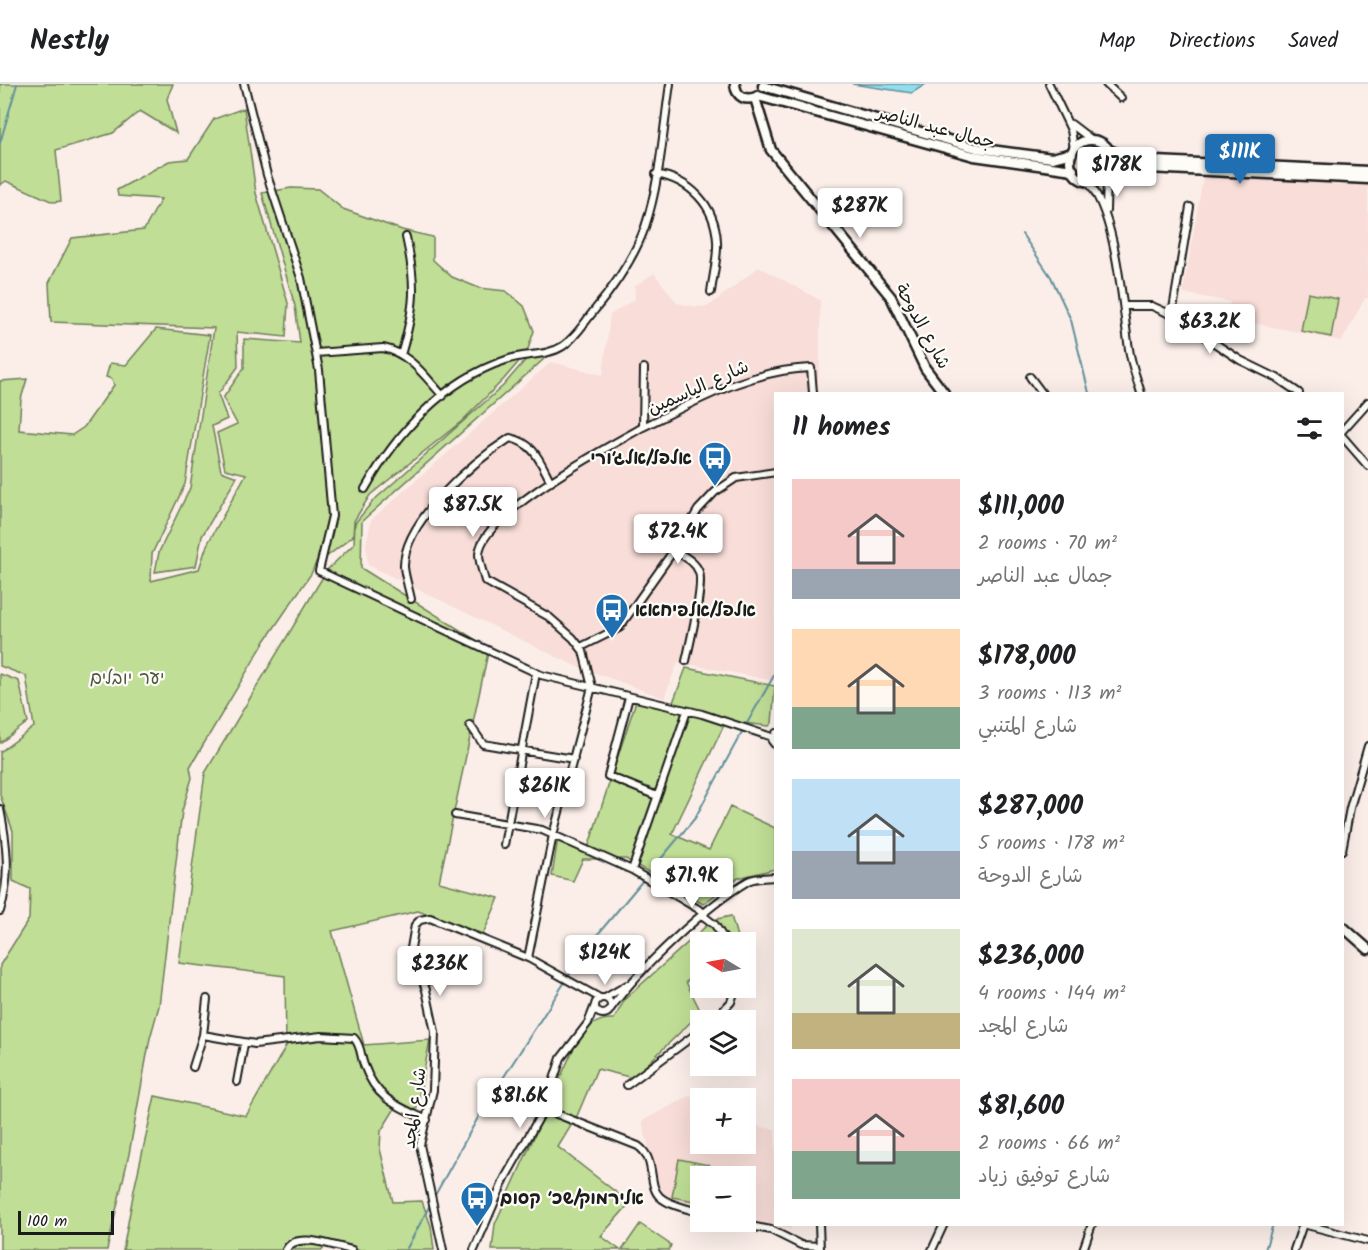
<!DOCTYPE html>
<meta charset="utf-8">
<style>
:root{--surface:#fff;--page:#f2f2f2;--text:#202124;--muted:#757577;--line:#e0e0e0;--accent:#1f6fb2}
body{margin:0;font-family:Kalam,"Playpen Sans Arabic","Playpen Sans Hebrew",sans-serif;background:var(--page);color:var(--text);height:100vh;display:flex;flex-direction:column;font-size:22px;white-space:nowrap}
*{box-sizing:border-box;margin:0}
p{font-size:20px;color:var(--muted)}
.icon{flex:none;width:33px;height:33px;fill:none;stroke:currentColor;stroke-width:2;stroke-linecap:round;stroke-linejoin:round}
.map{position:relative;flex:1;overflow:hidden}
.sheet{position:absolute;left:774px;top:308px;width:570px;height:834px;display:flex;flex-direction:column;background:var(--surface);border-radius:0px;box-shadow:0 6px 24px #0002}
.sheet>*{flex:none}
.needle{width:39px;rotate:280deg}
.controls{position:absolute;left:690px;top:848px;display:grid;gap:12px}
.controls a{display:grid;place-items:center;width:66px;height:66px;border-radius:0px;background:var(--surface);box-shadow:0 6px 24px #0002;font-size:30px}
.scale{position:absolute;left:18px;bottom:15px;width:96px;box-sizing:border-box;padding-left:6px;border:3px solid #1c1c1c;border-top:0;font-size:16px;line-height:21px;white-space:nowrap;color:#1c1c1c;-webkit-text-stroke:4px #fdfcf7;paint-order:stroke}
.price{position:absolute;translate:-50% -51px;padding:0 14px;border-radius:6px;background:#fff;color:#222;font-size:20px;line-height:39px;filter:drop-shadow(0 2px 3px #0008)}
.price::after{content:'';position:absolute;left:50%;top:36px;width:18px;height:14px;margin-left:-9px;background:inherit;clip-path:polygon(0 0,100% 0,50% 100%)}
.price.selected{background:var(--accent);color:#fff}
ul{padding:0;list-style:none}
li{display:flex;align-items:center;gap:18px;height:150px;padding:0 18px}
li span{display:grid;place-items:center;flex:none;width:168px;height:120px;border-radius:0px;color:#555}
li>.icon{margin-inline-start:auto}
span .icon{width:72px;height:72px;fill:#fffc;stroke-width:1}
li b{font-size:26px}
h2{display:flex;justify-content:space-between;align-items:center;height:72px;padding:0 18px;font-size:26px}
header{display:flex;align-items:center;gap:36px;box-sizing:border-box;height:84px;padding:0 30px;background:var(--surface);border-bottom:2px solid var(--line)}
header strong{font-size:28px}
nav{display:flex;gap:33px;margin-inline-start:auto;font-size:21px}
.map>svg:first-child{display:block}
.built{fill:#f8ddd8}
.green{fill:#c0de96;stroke:#6e7d59;stroke-width:1.5}
.water{fill:#90deee;stroke:#62909a;stroke-width:1.5}
.lines{fill:none;stroke-linecap:round;stroke-linejoin:round}
.stream{stroke:#62909a;stroke-width:2}
.street-casing{stroke:#1c1c1c;stroke-width:10}
.secondary-casing{stroke:#1c1c1c;stroke-width:13}
.street{stroke:#fdfcf7;stroke-width:6}
.secondary{stroke:#fdfcf7;stroke-width:8}
.labels{text-anchor:middle;stroke-width:4.5;stroke-linejoin:round;paint-order:stroke}
.street-label{font-size:18px;fill:#1c1c1c;stroke:#fdfcf7}
.poi-label{font-size:18px;font-weight:bold;fill:#1c1c1c;stroke:#fdfcf7;text-anchor:start}
.park-label{font-size:18px;fill:#4d5641;stroke:#fdfcf7}
</style>
<header>
<strong>Nestly</strong>
<nav><a>Map</a><a>Directions</a><a>Saved</a></nav>
</header>
<div class="map">
<svg width="1368" height="1166" viewBox="0 0 1368 1166">
<rect width="100%" height="100%" fill="#fbeee9"/>
<filter id="ink" filterUnits="userSpaceOnUse"><feTurbulence type="fractalNoise" baseFrequency=".0167" numOctaves="2"/><feDisplacementMap in="SourceGraphic" scale="12" xChannelSelector="R" yChannelSelector="G"/><feConvolveMatrix kernelMatrix="1 2 1 2 8 2 1 2 1" color-interpolation-filters="sRGB"/></filter>
<g filter="url(#ink)">
<path class="built" d="M 1301,89 L 1368,101 L 1368,214 L 1365,214 L 1342,257 L 1228,234 L 1230,218 L 1183,209 L 1203,94 L 1269,94 Z
M 759,183 L 820,216 L 820,280 L 817,309 L 776,309 L 775,597 L 678,578 L 664,614 L 571,580 L 368,481 L 366,461 L 371,436 L 551,278 L 603,291 L 610,231 L 635,215 L 635,202 L 654,189 L 677,219 L 696,223 L 709,222 Z
M 691,1011 L 700,1024 L 700,1059 L 716,1059 L 731,1067 L 736,1059 L 746,1059 L 748,1041 L 775,1045 L 776,1140 L 791,1140 L 791,1146 L 728,1137 L 746,1137 L 746,1092 L 700,1092 L 700,1127 L 661,1114 L 642,1037 Z"/>
<path class="green" d="M 0,0 L 173,0 L 167,15 L 176,49 L 140,27 L 113,49 L 56,66 L 61,117 L 53,118 L 6,97 L 0,101 Z
M 244,24 L 256,109 L 288,219 L 286,253 L 237,248 L 238,283 L 218,310 L 227,335 L 212,342 L 221,387 L 237,393 L 202,452 L 196,482 L 155,488 L 159,468 L 190,404 L 214,244 L 51,238 L 49,199 L 72,154 L 144,146 L 161,115 L 118,112 L 117,106 L 169,77 L 188,75 L 214,35 Z
M 291,104 L 318,105 L 343,125 L 402,146 L 433,153 L 433,176 L 452,193 L 479,204 L 506,207 L 524,222 L 534,247 L 527,268 L 504,295 L 462,337 L 370,411 L 354,437 L 353,452 L 325,474 L 318,474 L 311,490 L 265,557 L 190,683 L 192,694 L 182,727 L 159,922 L 150,954 L 129,1070 L 107,1166 L 0,1166 L 0,881 L 29,835 L 30,805 L 13,797 L 13,747 L 0,711 L 0,668 L 34,643 L 26,592 L 0,582 L 0,297 L 27,295 L 21,315 L 19,346 L 72,351 L 84,343 L 114,301 L 112,295 L 106,293 L 110,279 L 126,281 L 156,245 L 210,251 L 185,400 L 152,470 L 151,497 L 199,485 L 207,461 L 246,390 L 225,385 L 217,349 L 237,340 L 223,314 L 244,284 L 244,255 L 300,259 L 295,222 L 262,109 Z
M 1308,209 L 1338,215 L 1331,253 L 1301,247 Z
M 534,266 L 544,275 L 362,437 L 361,484 L 489,564 L 439,798 L 499,814 L 483,850 L 418,827 L 332,847 L 364,961 L 430,956 L 416,1028 L 397,1021 L 381,1047 L 380,1065 L 393,1118 L 422,1117 L 431,1142 L 434,1166 L 346,1166 L 325,1161 L 322,1166 L 123,1166 L 134,1106 L 155,1012 L 246,1032 L 286,962 L 285,892 L 179,879 L 205,689 L 327,486 L 354,460 L 355,439 L 373,417 L 503,302 Z
M 686,584 L 775,602 L 772,639 L 769,642 L 726,637 L 672,750 L 709,766 L 730,723 L 775,744 L 775,785 L 738,794 L 703,820 L 626,775 L 583,775 L 573,797 L 552,792 L 558,754 L 588,764 L 638,611 L 672,621 Z
M 0,590 L 19,597 L 28,638 L 0,659 Z
M 731,832 L 738,856 L 700,858 L 700,887 L 686,898 L 701,928 L 633,994 L 597,985 L 577,1032 L 558,1063 L 630,1119 L 601,1152 L 620,1166 L 492,1166 L 495,1140 L 576,959 C 587,945 594,934 614,935 L 625,915 L 713,836 Z
M 679,1075 L 709,1081 L 707,1092 L 700,1092 L 700,1118 L 672,1113 Z
M 640,1140 L 671,1161 L 669,1166 L 622,1166 Z"/>
<path class="water" d="M 852,0 L 926,0 L 912,9 Z"/>
<g class="lines">
<path class="stream" d="M 0,59 L 17,0
M 1022,150 L 1051,193 L 1071,236 L 1089,309
M 746,641 L 776,588
M 434,1113 L 480,1030 L 588,862 L 695,734 L 743,646
M 406,1166 L 430,1121
M 1265,1166 L 1273,1140"/>
<defs>
<path id="street" d="M 244,0 L 267,91 L 301,194 L 319,286 L 332,432 L 319,487 L 541,591 L 702,630 L 772,653
M 1049,0 L 1071,46 L 1074,65
M 1106,0 L 1121,14
M 1071,40 L 1092,56
M 656,90 C 690,96 715,121 717,157 C 718,173 713,192 711,208
M 1087,97 C 1117,130 1122,221 1129,265 C 1131,280 1137,295 1141,309
M 1106,127 L 1107,91
M 1125,222 L 1152,222 L 1172,231 L 1240,276 L 1277,294 L 1299,309
M 1172,231 L 1190,123
M 316,269 L 383,264 C 410,269 426,294 443,312
M 401,271 C 415,223 417,202 406,153
M 644,284 L 643,343 C 697,317 749,286 811,284 L 813,309
M 1030,293 L 1042,309
M 1342,347 L 1368,318
M 1342,352 L 1368,382
M 365,405 C 396,350 444,296 506,276 C 525,269 546,273 563,262 C 575,254 584,239 593,228 C 614,203 634,174 645,143 C 660,98 663,47 670,0
M 674,466 C 683,472 695,477 699,488 C 704,502 690,559 686,577
M 411,515 C 409,505 405,493 404,483 C 403,437 474,377 510,354 C 535,359 540,378 551,398
M 581,563 L 619,544 L 674,466 L 698,426 L 715,408 L 736,394 L 776,388
M 629,613 L 608,692 L 657,712
M 470,641 L 483,660 L 574,675
M 776,649 L 772,657 L 776,662
M 0,725 C 7,759 11,793 0,827
M 455,731 L 542,746 L 632,786 L 705,829
M 504,761 L 536,589
M 1342,766 L 1350,724 L 1368,662
M 632,786 L 687,627
M 702,831 L 715,841 L 726,858
M 528,874 L 553,751 L 592,603 L 583,567 L 573,554 L 549,533 L 485,497 C 483,489 479,478 479,470 C 481,429 609,363 643,343
M595 922a8 8 0 1 1 16 0a8 8 0 1 1-16 0Z
M 605,914 L 627,901
M 611,924 C 640,884 706,822 748,797 C 755,793 767,794 776,793
M 714,936 L 731,918 L 736,903
M 203,951 L 255,960 L 321,952 L 354,954 C 362,963 360,971 364,981 C 376,1015 397,1022 427,1036
M 193,983 L 203,951 L 207,915
M 237,998 L 244,960
M 627,1001 L 700,947
M 544,1025 L 638,1062 C 657,1075 647,1101 660,1113 C 670,1122 688,1124 700,1129
M 725,1137 L 771,1146 L 801,1161 L 820,1162
M 819,1140 L 820,1166
M 286,1166 C 295,1146 336,1163 352,1166
M 443,1166 L 420,1061 L 433,1006 L 435,948 L 426,906 L 411,864 L 415,841 L 420,836 L 430,834 L 528,874 L 600,914
M 474,1166 L 505,1094 L 544,1025 L 561,974 L 588,939 L 595,921
M 932,1166 L 944,1140
M 1083,1166 L 1092,1140
M 1294,1166 L 1303,1140 L 1368,1157"/>
<path id="secondary" d="M 735,0 C 736,13 746,18 758,12
M 763,2 L 976,64 L 1052,74 L 1072,69
M 758,12 L 974,72 L 1073,86
M 755,14 L 771,66 L 891,213 L 925,284 L 944,309
M1070 77a21 21 0 1 1 42 0a21 21 0 1 1-42 0Z
M 1109,66 L 1135,76 L 1368,87
M 1108,88 L 1128,83 L 1368,95
M 1342,842 L 1368,865"/>
</defs>
<use href="#street" class="street-casing"/>
<use href="#secondary" class="secondary-casing"/>
<use href="#street" class="street"/>
<use href="#secondary" class="secondary"/>
</g>
</g>
<defs>
<symbol id="bus-pin" viewBox="-11 -11 22 30"><path d="M0 17L-7.5 6A9.5 9.5 0 1 1 7.5 6Z" fill="#1f6fb2" stroke="#fdfcf7"/><path d="M-5-6H5V4H4V6H2V4H-2V6H-4V4H-5ZM-3.5-4V0h7V-4ZM-3.5 1.2v1.5H-2V1.2ZM2 1.2v1.5H3.5V1.2Z" fill="#fff"/></symbol>
</defs>
<g fill-rule="evenodd">
<use href="#bus-pin" x="696" y="355" width="38" height="52"/>
<use href="#bus-pin" x="593" y="507" width="38" height="52"/>
<use href="#bus-pin" x="458" y="1095" width="38" height="52"/>
</g>
<g class="labels">
<g class="street-label">
<text transform="translate(936 43) rotate(15)" y="6">جمال عبد الناصر</text>
<text transform="translate(923 242) rotate(61)" y="6">شارع الدوحة</text>
<text transform="translate(698 303) rotate(-24)" y="6">شارع الياسمين</text>
<text transform="translate(414 1024) rotate(-82)" y="6">شارع المجد</text>
</g>
<g class="poi-label">
<text x="692" y="380" text-anchor="end">אלפל/אלג׳ורי</text>
<text x="635" y="532">אלפל/אלפיחאא</text>
<text x="500" y="1120">אלירמוק/שכ׳ קסום</text>
</g>
<g class="park-label">
<text x="127" y="600">יער יובלים</text>
</g>
</g>
</svg>
<div class="controls">
<a><svg class="needle" viewBox="-14 -14 28 28"><path d="M0-13l5 13h-10z" fill="#e53935"/><path d="M0 13l5-13h-10z" fill="#757577"/></svg></a>
<a><svg class="icon" aria-label="layers" viewBox="0 0 24 24"><path d="M12 4l9 5-9 5-9-5zM3 14l9 5 9-5"/></svg></a>
<a>+</a>
<a>−</a>
</div>
<div class="scale">100 m</div>
<b class="price selected" style="left:1240px;top:101px">$111K</b>
<b class="price" style="left:1117px;top:114px">$178K</b>
<b class="price" style="left:860px;top:155px">$287K</b>
<b class="price" style="left:1210px;top:271px">$63.2K</b>
<b class="price" style="left:473px;top:454px">$87.5K</b>
<b class="price" style="left:678px;top:481px">$72.4K</b>
<b class="price" style="left:545px;top:735px">$261K</b>
<b class="price" style="left:692px;top:825px">$71.9K</b>
<b class="price" style="left:605px;top:902px">$124K</b>
<b class="price" style="left:440px;top:913px">$236K</b>
<b class="price" style="left:520px;top:1045px">$81.6K</b>
<section class="sheet">
<h2>11 homes<svg class="icon" aria-label="filters" viewBox="0 0 24 24"><path d="M4 7h16M4 17h16"/><circle cx="9" cy="7" r="2"/><circle cx="15" cy="17" r="2"/></svg></h2>
<ul>
<li><span style="background:linear-gradient(#f6c9c9 75%,#9aa5b1 0)"><svg class="icon" aria-label="home" viewBox="0 0 24 24"><path d="M3 11l9-7 9 7M6 9v11h12V9"/></svg></span><div><b>$111,000</b><p>2 rooms · 70 m²</p><p>جمال عبد الناصر</p></div></li>
<li><span style="background:linear-gradient(#ffd9b3 65%,#7fa58c 0)"><svg class="icon" aria-label="home" viewBox="0 0 24 24"><path d="M3 11l9-7 9 7M6 9v11h12V9"/></svg></span><div><b>$178,000</b><p>3 rooms · 113 m²</p><p>شارع المتنبي</p></div></li>
<li><span style="background:linear-gradient(#bfe0f5 60%,#9aa5b1 0)"><svg class="icon" aria-label="home" viewBox="0 0 24 24"><path d="M3 11l9-7 9 7M6 9v11h12V9"/></svg></span><div><b>$287,000</b><p>5 rooms · 178 m²</p><p>شارع الدوحة</p></div></li>
<li><span style="background:linear-gradient(#dfe7d0 70%,#c2b280 0)"><svg class="icon" aria-label="home" viewBox="0 0 24 24"><path d="M3 11l9-7 9 7M6 9v11h12V9"/></svg></span><div><b>$236,000</b><p>4 rooms · 144 m²</p><p>شارع المجد</p></div></li>
<li><span style="background:linear-gradient(#f6c9c9 60%,#7fa58c 0)"><svg class="icon" aria-label="home" viewBox="0 0 24 24"><path d="M3 11l9-7 9 7M6 9v11h12V9"/></svg></span><div><b>$81,600</b><p>2 rooms · 66 m²</p><p>شارع توفيق زياد</p></div></li>
</ul>
</section>
</div>
